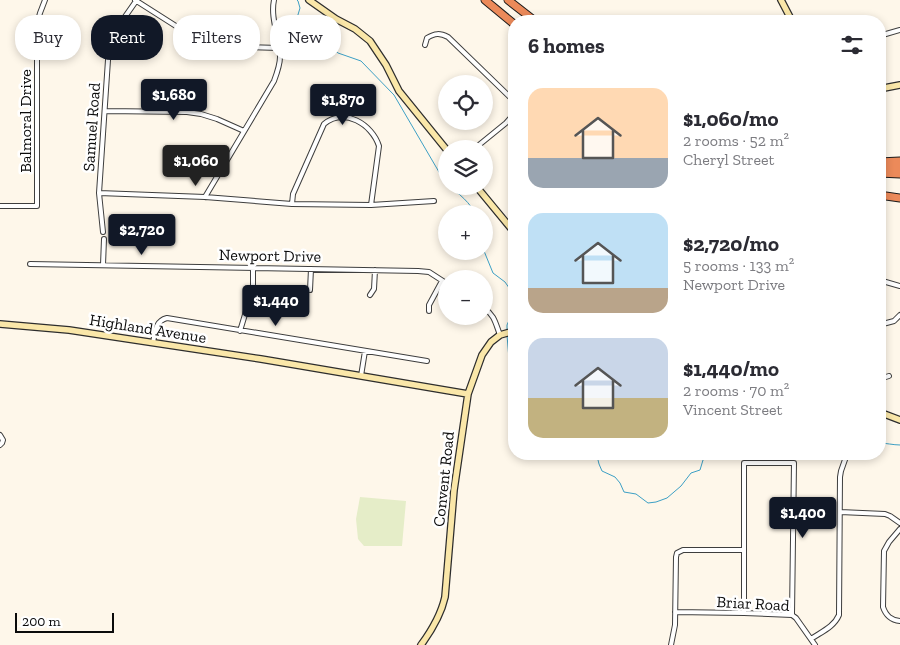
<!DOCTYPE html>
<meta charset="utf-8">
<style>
:root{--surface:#fff;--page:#f7f7f7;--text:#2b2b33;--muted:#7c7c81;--accent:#111827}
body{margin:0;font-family:"Zilla Slab",serif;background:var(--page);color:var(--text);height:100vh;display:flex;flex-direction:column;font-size:19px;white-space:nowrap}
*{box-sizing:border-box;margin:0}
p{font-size:16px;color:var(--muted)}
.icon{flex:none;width:28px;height:28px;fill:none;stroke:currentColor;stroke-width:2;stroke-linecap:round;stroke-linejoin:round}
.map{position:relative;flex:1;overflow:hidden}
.panel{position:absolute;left:508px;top:15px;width:378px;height:445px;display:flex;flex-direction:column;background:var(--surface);border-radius:20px;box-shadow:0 2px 8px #0003}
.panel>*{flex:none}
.top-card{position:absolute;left:15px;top:15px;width:418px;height:45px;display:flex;gap:10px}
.fabs{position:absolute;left:438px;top:75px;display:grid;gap:10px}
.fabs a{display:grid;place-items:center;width:55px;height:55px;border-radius:50%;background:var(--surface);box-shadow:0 2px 8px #0003;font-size:25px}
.scale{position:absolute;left:15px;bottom:12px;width:99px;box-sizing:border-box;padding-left:5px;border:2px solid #0b0b0b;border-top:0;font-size:14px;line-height:18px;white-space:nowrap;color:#0b0b0b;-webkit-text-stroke:4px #fff;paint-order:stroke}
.price{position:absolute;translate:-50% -42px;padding:0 11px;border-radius:5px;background:var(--accent);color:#fff;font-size:16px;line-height:32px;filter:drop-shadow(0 1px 2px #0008)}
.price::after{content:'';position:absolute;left:50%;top:30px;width:15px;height:11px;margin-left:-8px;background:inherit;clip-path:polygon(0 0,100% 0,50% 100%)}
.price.on{background:#222;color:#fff}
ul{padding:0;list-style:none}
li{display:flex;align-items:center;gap:15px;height:125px;padding:0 20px}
li span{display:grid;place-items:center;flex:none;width:140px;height:100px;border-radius:15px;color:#555}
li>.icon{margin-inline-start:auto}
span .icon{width:60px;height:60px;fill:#fffc;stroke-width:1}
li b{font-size:21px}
h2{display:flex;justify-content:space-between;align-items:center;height:60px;padding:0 20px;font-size:21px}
.tag{padding:0 18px;border-radius:20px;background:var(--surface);box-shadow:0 2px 8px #0003;font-size:18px;line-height:45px}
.tag.on{background:var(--accent);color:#fff}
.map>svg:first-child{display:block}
.pitch{fill:#e5edc8}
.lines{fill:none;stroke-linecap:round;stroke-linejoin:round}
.stream{stroke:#3da0c5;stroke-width:1}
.street-casing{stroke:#3e3e3e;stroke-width:6}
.secondary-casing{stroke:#2d2d2d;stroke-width:8}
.highway-casing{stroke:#1c1c1c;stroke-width:9}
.street{stroke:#fff;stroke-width:4}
.secondary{stroke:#fae7a9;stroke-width:5.5}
.highway{stroke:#ec8a5a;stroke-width:7}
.labels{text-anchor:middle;stroke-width:5;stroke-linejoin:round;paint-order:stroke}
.street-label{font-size:16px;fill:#0b0b0b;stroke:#fff}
</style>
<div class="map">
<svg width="900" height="645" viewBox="0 0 900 645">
<rect width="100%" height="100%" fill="#fef7ea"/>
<path class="pitch" d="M 360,497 L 406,501 L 402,546 L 364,546 L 358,539 L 356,519 Z"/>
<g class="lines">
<path class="stream" d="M 297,0 L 298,1 L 300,8 L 297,18 L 298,23 L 311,30 L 338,53 L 361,61 L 394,95 L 446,184
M 449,186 C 457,192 472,204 475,214
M 484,251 L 493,273 L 505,282 L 514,295
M 507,331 L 507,325 L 514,309
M 507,335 L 509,359 L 514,371
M 879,443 C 886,443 893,445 900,445
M 594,454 L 597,456 L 599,464 L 602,471 L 615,477 L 620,483 L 624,492 L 636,494 L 648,503 L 656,502 L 667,498 L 681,486 L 691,473 L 700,470 L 703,460 L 711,454
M 826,454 L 828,456 L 845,456
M 849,456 L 858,456 L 865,454"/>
<defs>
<path id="street" d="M 135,0 L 201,42 L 213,46 L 279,48
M 879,36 L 900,30
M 425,45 L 427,38 C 435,33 440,33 448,37 L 514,101
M 105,111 L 187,112 L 201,114 L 217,119 L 244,131
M 474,149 L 506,123 L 514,114
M 99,193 L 205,197 L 292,204 L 371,205 L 434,201
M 205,197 L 274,81 C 277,73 280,65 280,57 C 280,38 270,19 274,0
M 292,204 L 293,194 L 324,124 C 344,107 372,124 379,146 L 371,205
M 0,206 L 37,206 L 37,24 L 40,13 L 45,0
M 103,232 L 99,193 L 108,60 L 110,45 L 115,31 L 136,1
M 30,264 L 418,271 L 429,272 L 446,283
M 103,265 L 104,239
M 879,280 L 900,286
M 310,290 L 311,269
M 370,295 L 374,289 L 375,270
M 484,308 C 495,316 495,322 500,335
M 429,311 L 429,305 L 442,281
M 879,325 L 894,321 L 900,315
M 240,331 L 253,288 L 253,267
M 153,343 C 155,332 155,321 167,318 L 427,361
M 361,376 L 365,351
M 879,379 L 889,376
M 0,435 L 3,440 L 2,443 L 0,445
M 840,512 L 885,514 L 890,516 L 900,523
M 900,529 L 889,542 L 884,551 L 883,607 C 886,616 891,620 900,621
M 675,612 L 744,613 L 792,615 L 796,618 L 815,645
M 744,613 L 744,463 L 794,463 L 792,615
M 811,639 C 821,632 834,627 839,615 L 840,477 L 841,471 L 847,454
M 671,645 L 675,625 L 676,557 L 677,553 L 683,550 L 743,550"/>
<path id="secondary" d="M 309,0 L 336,19 L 355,29 L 370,41 L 386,65 L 399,91 L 446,149
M 781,0 L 792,21
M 879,89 L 900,85
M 476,186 L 514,232
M 0,324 L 69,330 L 261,359 L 468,394
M 879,412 L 900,420
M 421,645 C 432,630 441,615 445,597 L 454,490 L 468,394 L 482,355 L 491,342 L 500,335 L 514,331"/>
<path id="highway" d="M 485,0 L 514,24
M 508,0 L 535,21
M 879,162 L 900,161
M 879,167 L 900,168
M 879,173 L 900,174
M 879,195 L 900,198"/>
</defs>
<use href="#street" class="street-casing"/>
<use href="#secondary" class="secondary-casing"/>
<use href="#highway" class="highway-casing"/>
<use href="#street" class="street"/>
<use href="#secondary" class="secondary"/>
<use href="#highway" class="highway"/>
</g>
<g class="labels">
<g class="street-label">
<text transform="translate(25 121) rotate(-90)" y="6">Balmoral Drive</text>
<text transform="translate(91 127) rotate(-86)" y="6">Samuel Road</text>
<text transform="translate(270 255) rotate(1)" y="6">Newport Drive</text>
<text transform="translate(148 328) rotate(9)" y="6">Highland Avenue</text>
<text transform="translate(443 479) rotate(-84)" y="6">Convent Road</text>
<text transform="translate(753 603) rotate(3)" y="6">Briar Road</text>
</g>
</g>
</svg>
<div class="fabs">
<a><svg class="icon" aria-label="locate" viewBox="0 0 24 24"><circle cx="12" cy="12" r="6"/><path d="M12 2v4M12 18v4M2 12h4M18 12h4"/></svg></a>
<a><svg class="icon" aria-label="layers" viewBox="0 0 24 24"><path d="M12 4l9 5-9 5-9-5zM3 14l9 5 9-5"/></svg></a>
<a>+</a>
<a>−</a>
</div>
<div class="scale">200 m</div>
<b class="price" style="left:174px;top:121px">$1,680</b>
<b class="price" style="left:343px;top:126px">$1,870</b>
<b class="price on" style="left:196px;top:187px">$1,060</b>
<b class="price" style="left:142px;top:256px">$2,720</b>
<b class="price" style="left:276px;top:327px">$1,440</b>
<b class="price" style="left:803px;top:539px">$1,400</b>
<div class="top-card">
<a class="tag">Buy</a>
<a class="tag on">Rent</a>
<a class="tag">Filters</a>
<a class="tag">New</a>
</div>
<section class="panel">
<h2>6 homes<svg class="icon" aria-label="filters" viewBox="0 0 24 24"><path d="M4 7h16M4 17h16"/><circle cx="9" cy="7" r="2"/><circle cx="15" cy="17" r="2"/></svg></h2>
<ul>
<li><span style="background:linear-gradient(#ffd9b3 70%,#9aa5b1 0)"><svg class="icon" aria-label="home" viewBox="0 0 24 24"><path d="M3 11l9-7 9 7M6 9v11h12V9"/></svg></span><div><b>$1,060/mo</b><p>2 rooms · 52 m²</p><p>Cheryl Street</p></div></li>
<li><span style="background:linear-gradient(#bfe0f5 75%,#b9a48a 0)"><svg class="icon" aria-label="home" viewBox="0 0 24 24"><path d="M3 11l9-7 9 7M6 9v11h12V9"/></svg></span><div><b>$2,720/mo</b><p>5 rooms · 133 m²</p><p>Newport Drive</p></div></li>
<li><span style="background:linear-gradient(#c9d6e8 60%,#c2b280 0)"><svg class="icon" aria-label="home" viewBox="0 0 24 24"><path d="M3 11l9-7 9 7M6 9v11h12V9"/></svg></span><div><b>$1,440/mo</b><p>2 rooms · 70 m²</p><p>Vincent Street</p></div></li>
</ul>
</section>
</div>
